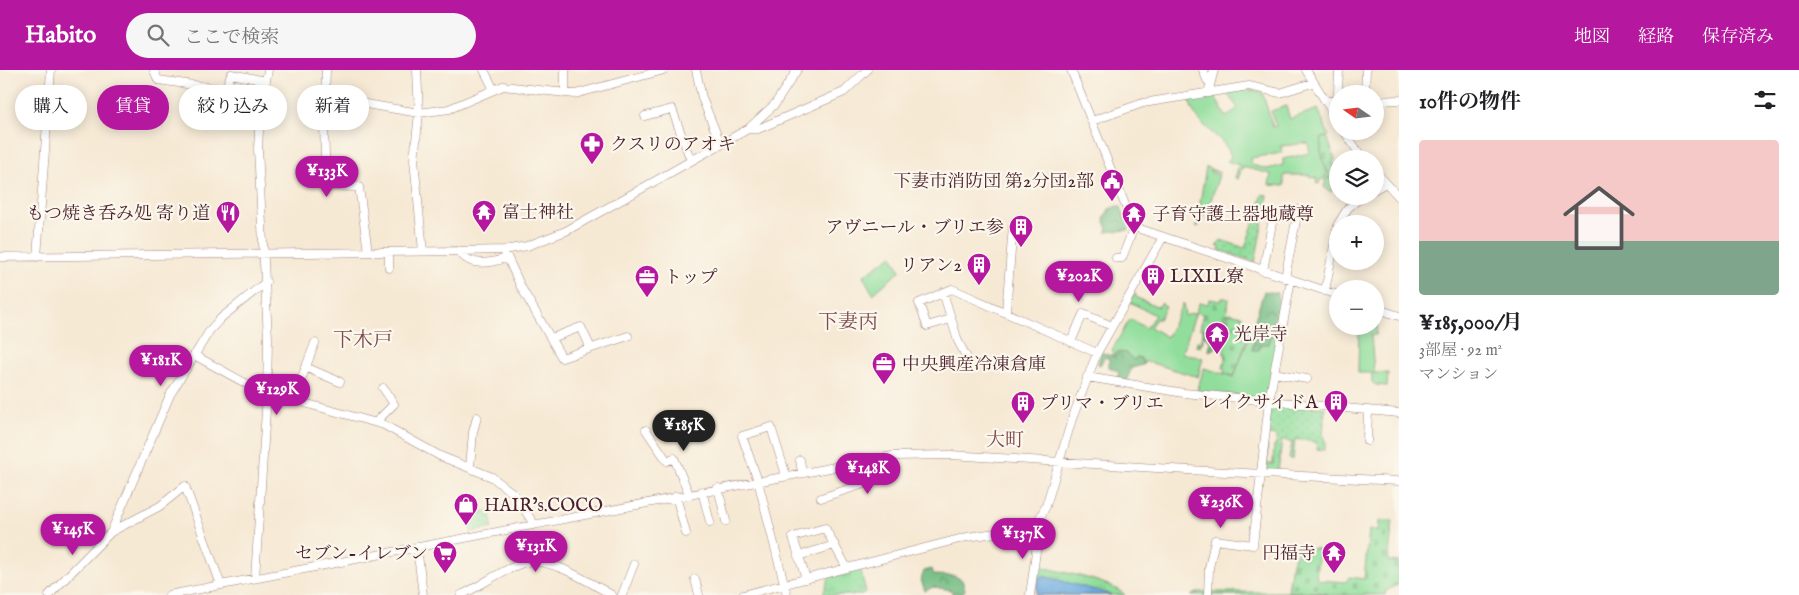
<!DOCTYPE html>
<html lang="ja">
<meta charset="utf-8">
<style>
:root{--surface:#fff;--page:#f6f6f6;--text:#202124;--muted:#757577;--line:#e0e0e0;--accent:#b5179e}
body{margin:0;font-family:"IM FELL English","Noto Serif JP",serif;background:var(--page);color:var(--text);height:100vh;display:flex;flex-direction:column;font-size:19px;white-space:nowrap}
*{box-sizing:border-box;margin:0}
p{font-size:16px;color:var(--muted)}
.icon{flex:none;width:28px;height:28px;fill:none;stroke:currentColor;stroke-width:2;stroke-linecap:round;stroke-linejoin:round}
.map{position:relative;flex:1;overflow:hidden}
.drawer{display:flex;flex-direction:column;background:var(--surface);width:400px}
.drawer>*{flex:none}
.banner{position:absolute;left:15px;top:15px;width:475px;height:45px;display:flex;gap:10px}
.needle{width:32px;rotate:284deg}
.fabs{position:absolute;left:1329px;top:15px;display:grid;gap:10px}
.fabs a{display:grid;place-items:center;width:55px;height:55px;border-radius:50%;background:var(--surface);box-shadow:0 2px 12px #0003;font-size:25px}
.price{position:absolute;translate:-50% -42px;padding:0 11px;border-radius:18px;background:var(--accent);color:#fff;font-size:16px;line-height:32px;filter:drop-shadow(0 1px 2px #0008)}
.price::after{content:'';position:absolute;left:50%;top:30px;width:15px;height:11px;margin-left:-8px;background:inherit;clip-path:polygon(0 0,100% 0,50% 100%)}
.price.selected{background:#222;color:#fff}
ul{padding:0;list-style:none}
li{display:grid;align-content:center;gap:10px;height:265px;padding:0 20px}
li+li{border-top:1px solid var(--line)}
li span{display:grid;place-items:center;height:155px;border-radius:5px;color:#555}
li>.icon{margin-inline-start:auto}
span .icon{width:90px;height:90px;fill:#fffc;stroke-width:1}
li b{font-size:21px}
h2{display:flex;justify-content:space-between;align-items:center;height:60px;padding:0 20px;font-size:21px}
.pill{padding:0 18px;border-radius:22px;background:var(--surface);box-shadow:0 2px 12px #0003;font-size:18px;line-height:45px}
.pill.selected{background:var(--accent);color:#fff}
header{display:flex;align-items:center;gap:30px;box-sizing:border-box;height:70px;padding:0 25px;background:var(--accent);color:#fff}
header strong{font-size:24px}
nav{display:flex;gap:28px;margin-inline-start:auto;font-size:18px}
.search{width:350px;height:45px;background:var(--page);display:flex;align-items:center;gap:12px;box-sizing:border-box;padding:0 18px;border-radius:28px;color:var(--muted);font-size:19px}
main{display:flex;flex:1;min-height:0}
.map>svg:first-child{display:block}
.grass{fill:#91de9c;stroke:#6e7e64;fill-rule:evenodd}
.forest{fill:url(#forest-crowns);stroke:#5f6e58}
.cemetery{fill:url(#cemetery-stones);stroke:#6e7e64}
.park{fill:url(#park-tufts);stroke:#6e7e64}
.garden{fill:url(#garden-dots);stroke:#6e7e64}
.water{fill:#6dabdf;stroke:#5c6585}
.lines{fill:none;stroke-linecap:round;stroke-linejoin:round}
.minor-casing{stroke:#a08480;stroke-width:9}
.minor{stroke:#fff;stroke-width:8}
.labels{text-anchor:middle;stroke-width:4.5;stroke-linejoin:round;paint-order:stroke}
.poi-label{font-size:18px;fill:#4a1f2b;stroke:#fbf7ec;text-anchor:start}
.neighbourhood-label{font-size:19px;fill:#7e4b51;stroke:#fbf7ec}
.quarter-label{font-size:20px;fill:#7e4b51;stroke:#fbf7ec}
</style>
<header>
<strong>Habito</strong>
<div class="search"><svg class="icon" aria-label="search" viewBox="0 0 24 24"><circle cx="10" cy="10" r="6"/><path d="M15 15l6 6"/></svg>ここで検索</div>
<nav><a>地図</a><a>経路</a><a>保存済み</a></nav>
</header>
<main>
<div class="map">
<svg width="1399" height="525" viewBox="0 0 1399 525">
<defs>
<pattern id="forest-crowns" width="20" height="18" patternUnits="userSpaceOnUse" patternTransform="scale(1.25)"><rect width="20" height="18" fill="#74bd84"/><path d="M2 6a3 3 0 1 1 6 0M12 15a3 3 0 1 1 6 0" fill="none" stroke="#61996c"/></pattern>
<pattern id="cemetery-stones" width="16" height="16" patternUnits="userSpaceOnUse" patternTransform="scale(1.25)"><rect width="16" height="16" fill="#91de9c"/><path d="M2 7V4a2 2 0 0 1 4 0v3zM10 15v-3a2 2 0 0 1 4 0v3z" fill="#7fbe87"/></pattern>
<pattern id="park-tufts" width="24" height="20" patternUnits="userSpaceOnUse" patternTransform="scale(1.25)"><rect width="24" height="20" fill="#91de9c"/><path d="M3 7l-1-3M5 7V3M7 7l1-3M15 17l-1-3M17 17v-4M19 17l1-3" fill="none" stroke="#7fbe87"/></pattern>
<pattern id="garden-dots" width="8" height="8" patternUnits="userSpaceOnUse" patternTransform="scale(1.25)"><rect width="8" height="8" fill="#91de9c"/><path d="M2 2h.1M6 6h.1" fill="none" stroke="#7fbe87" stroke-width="1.8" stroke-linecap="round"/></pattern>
</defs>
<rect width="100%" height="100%" fill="#fbf7ec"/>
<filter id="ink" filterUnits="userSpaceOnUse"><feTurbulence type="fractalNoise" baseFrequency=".02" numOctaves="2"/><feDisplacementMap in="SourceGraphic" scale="10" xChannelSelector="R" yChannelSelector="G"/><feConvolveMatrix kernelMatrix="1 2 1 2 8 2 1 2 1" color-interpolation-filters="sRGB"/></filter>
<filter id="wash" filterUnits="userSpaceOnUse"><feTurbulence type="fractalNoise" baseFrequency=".0096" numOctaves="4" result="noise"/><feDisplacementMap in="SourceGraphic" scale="20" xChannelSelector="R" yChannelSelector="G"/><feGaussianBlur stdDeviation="1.12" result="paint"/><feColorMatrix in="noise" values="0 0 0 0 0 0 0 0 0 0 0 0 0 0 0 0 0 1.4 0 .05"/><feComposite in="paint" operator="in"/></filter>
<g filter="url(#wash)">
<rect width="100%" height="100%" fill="#f6e9d4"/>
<path class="grass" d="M 1242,19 L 1244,21 L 1246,19 L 1262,22 L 1273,57 L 1276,56 L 1271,41 L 1286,36 L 1290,49 L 1318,39 L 1329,66 L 1322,68 L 1321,81 L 1327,103 L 1330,103 L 1331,109 L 1324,106 L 1337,112 L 1331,122 L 1324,117 L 1326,110 L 1320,109 L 1319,114 L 1316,113 L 1317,108 L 1310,107 L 1311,105 L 1284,105 L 1284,116 L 1269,115 L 1271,104 L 1242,97 L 1238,109 L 1235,108 L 1239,95 L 1227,91 L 1231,87 C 1227,67 1196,59 1189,30 L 1221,24 L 1215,27 L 1226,47 L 1238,38 L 1225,21 ZM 1308,73 L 1310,83 L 1283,89 L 1283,95 L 1267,99 L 1252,95 L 1251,88 L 1282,83 L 1281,76 Z
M 1206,97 L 1220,103 L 1210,100 L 1210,102 L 1219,105 L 1210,133 L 1198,157 L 1196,156 Z
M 892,185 L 900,201 L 873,224 L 863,206 Z
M 1135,223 L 1137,228 L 1159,237 L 1161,233 L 1166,236 L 1159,249 L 1156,249 L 1150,257 L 1167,267 L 1183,233 L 1185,246 L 1196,242 L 1182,283 L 1203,288 L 1198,307 L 1145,291 L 1143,295 L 1143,291 L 1134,290 L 1121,283 L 1111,286 L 1113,281 L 1112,280 L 1130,249 L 1146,258 L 1155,245 L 1130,232 Z
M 1375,242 L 1379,244 L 1376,265 L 1371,265 L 1374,303 L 1388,303 L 1387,316 L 1376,315 L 1372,312 L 1372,303 L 1358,303 L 1359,256 L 1375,256 Z
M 1268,256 L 1281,259 L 1268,329 L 1197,321 L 1204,298 L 1234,307 L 1252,259 L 1257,259 L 1252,271 L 1269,274 L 1266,259 Z"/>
<path class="forest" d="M 1117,136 L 1121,137 L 1129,160 L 1106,162 L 1108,159 L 1104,149 L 1109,139 Z
M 1264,221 L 1277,223 L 1279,234 L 1284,235 L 1281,259 L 1268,256 L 1266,259 L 1272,264 L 1269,274 L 1261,274 L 1259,280 L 1252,280 L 1256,259 L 1252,259 Z
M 1222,248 L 1232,249 L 1232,256 L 1225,259 L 1223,266 L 1215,274 L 1216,278 L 1209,281 L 1210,272 L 1204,265 L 1200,277 L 1196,276 L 1197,271 L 1200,272 L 1204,258 L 1212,259 Z
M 1101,282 L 1114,287 L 1117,282 L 1127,283 L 1133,290 L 1137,287 L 1141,288 L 1143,295 L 1132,298 L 1127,309 L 1129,311 L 1117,308 L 1119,302 L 1109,297 L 1109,289 L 1105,287 L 1100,295 L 1098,294 Z
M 932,499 L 934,505 L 955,506 L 962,510 L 965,519 L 962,525 L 953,525 L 951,520 L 933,517 L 925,521 L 921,510 L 924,501 Z"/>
<path class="cemetery" d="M 1327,67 L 1335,89 L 1333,93 L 1337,100 L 1337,111 L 1331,109 L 1323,91 L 1321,81 L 1322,68 Z
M 1222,228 L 1229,228 L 1227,246 L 1212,259 L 1200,259 L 1203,245 L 1196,241 L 1199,233 L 1208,234 L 1209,229 L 1221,231 Z
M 1229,243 L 1243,246 L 1241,255 L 1251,258 L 1234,306 L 1224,303 L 1225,299 L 1223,298 L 1226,285 L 1224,284 L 1225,267 Z
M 1379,451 L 1393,451 L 1388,491 L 1399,492 L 1399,514 L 1386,521 L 1385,525 L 1329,525 L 1318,522 L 1288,522 L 1292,492 L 1300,478 L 1319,479 L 1316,506 L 1318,510 L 1346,512 L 1349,507 L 1364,509 L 1369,460 L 1379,461 Z"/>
<path class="park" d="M 1038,496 C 1061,502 1109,510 1125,525 L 1036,525 L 1039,507 L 1036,502 Z
M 860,498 L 866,522 L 862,525 L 823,525 L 830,505 Z
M 1200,522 L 1305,522 L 1329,525 L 1191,525 Z"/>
<path class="garden" d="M 1263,124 L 1268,126 L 1255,192 L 1219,180 L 1220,177 L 1217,176 L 1221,170 L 1245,178 Z
M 1270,332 L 1325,338 L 1323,366 L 1326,373 L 1324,380 L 1317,379 L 1316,372 L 1295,369 L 1293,389 L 1289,389 L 1292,373 L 1282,369 L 1278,402 L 1263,401 L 1267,375 L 1267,394 L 1273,394 L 1274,376 L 1276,375 L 1277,366 L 1267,365 Z
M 491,441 L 492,458 L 471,462 L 468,443 Z"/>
<path class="water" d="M 1043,506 L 1103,522 L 1111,525 L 1036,525 L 1038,509 Z"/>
</g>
<g filter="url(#ink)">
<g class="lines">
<defs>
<path id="minor" d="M 154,0 L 158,10 L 222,19 L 227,15 L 231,4 L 266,11
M 326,0 L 324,56 L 326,116 L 359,117 L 368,182
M 417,0 L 419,43 L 414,90 L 423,181
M 484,0 L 493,18
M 696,0 L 702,28 L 721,75
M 1071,0 L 1134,157 L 1338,225
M 1203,0 L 1207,10 L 1210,13
M 1306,0 L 1338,51
M 565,23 L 565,0
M 1208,23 L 1214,0
M 1338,24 L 1339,0
M 1365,24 L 1366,0
M 325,31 L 348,31 L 419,43 L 449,39 L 503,16 L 575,24 L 664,0
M 1325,31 L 1338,30
M 1375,31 L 1399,30
M 645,46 L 672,39 L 691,91
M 1092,51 L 1143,33 L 1249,16 L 1280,23 L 1312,13
M 748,59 L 758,59 L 844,22 L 867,0
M 1344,61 L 1363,89
M 1375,101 L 1399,127
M 1375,119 L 1386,113
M 1338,154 L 1348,138 L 1363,126
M 504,180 L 521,217 L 562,288 L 628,266
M 459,181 C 470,198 491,193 506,188
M 389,182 L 389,198
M 0,187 L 459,181 L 504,180 L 527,176 L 566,161 L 748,59 L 775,34 L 797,0
M 37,187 L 51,0
M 1116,188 L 1122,188 L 1134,157
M 1263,201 L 1273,148
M 1285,208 L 1298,140
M 1325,221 L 1338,155
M 943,222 L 958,271 L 967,288 L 965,295 L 959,299
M 1375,238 L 1399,246
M 1006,242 L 1013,156
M 951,249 L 927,256 L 919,233 L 952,219 L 1097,283
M 552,268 L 581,257 L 589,274 L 588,278
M 1071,272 L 1083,244 L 1112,256
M 194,285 L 267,325
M 305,297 L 340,312
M 1274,303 L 1307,309
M 1087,307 L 1184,323 L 1399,343
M 267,316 L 308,334 L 384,355 L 440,386 L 492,407 L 514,424 L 534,454
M 294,328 L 315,273
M 376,352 L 394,334 L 383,318
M 646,360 L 667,391 L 674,388 L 689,424
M 1367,371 L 1368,340
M 800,390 L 802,402
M 470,397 L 473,362 L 477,347
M 786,405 L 771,357 L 742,366 L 758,411 L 787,525
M 718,418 L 726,451
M 702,421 L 710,452
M 676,426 L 686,463
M 821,428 L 864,414 L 848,393
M 111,462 L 160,436 L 185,416 L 221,515
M 417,477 L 423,525
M 798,486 L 835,475
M 255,508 L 267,325 L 268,268 L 258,79 L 260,43 L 268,0
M 695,509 L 699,525
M 806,509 L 793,467 L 825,458 L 847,498
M 1208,524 L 1209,498 L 1215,470 L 1253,475 L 1269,331 L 1291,210
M 49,525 L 111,462 L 170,325 L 210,260 L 221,248 L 266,212
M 169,525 L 892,386 L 951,385 L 1188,400 L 1399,411
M 461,525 C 481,516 501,500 523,493 C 548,485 590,513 612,525
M 622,525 L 634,494
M 743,525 L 967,467 L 1024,459 L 1038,451 L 1046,436 L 1072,349 L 1097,283 L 1163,167
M 1030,525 L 1039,460 L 1038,451"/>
</defs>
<use href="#minor" class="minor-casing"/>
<use href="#minor" class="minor"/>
</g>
</g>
<defs>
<symbol id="pharmacy-pin" viewBox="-11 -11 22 30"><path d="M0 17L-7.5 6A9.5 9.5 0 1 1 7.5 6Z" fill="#b5179e" stroke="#fbf7ec"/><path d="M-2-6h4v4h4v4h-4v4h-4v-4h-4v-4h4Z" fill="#fff"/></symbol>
<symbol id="civic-pin" viewBox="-11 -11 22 30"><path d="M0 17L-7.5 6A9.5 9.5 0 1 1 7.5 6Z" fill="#b5179e" stroke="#fbf7ec"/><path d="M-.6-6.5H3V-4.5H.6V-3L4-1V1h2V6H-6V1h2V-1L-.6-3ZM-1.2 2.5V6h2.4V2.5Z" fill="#fff"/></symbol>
<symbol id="temple-pin" viewBox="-11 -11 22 30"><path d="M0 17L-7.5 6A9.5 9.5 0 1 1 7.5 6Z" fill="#b5179e" stroke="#fbf7ec"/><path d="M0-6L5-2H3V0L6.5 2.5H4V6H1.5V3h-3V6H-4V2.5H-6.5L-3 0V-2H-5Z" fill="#fff"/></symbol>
<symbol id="restaurant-pin" viewBox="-11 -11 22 30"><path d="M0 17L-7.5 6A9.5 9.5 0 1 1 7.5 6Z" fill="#b5179e" stroke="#fbf7ec"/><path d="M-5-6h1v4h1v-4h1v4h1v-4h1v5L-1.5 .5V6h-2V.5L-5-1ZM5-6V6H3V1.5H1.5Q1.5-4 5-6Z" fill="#fff"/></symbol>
<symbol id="building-pin" viewBox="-11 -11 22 30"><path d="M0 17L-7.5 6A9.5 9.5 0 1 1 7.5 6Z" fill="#b5179e" stroke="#fbf7ec"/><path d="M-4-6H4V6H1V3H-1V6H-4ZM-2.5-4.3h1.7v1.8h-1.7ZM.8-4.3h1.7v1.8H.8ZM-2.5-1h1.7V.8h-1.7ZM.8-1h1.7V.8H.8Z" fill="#fff"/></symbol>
<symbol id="office-pin" viewBox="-11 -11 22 30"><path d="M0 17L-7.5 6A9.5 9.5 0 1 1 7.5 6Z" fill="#b5179e" stroke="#fbf7ec"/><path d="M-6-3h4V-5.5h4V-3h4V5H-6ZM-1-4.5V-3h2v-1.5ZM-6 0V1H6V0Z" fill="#fff"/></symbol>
<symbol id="shop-pin" viewBox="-11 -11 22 30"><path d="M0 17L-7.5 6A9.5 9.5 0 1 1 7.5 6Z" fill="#b5179e" stroke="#fbf7ec"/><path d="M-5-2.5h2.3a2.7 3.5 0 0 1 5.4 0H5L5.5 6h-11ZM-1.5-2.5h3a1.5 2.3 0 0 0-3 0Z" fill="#fff"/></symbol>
<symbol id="supermarket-pin" viewBox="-11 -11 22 30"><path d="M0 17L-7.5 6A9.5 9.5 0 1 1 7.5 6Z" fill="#b5179e" stroke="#fbf7ec"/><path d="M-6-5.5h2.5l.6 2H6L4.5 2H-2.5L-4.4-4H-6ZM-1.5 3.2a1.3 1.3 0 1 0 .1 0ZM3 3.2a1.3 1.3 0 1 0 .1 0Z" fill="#fff"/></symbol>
</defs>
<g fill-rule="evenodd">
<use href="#pharmacy-pin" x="578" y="60" width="28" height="38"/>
<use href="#civic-pin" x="1098" y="97" width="28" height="38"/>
<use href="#temple-pin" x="470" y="128" width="28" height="38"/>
<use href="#restaurant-pin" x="214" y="129" width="28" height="38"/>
<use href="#temple-pin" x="1120" y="130" width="28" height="38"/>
<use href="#building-pin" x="1007" y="143" width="28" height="38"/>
<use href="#building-pin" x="965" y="181" width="28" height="38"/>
<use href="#building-pin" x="1139" y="192" width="28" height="38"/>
<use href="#office-pin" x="633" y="193" width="28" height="38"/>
<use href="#temple-pin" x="1203" y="250" width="28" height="38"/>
<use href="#office-pin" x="870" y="280" width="28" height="38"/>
<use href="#building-pin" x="1322" y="318" width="28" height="38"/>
<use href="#building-pin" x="1009" y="319" width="28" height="38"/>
<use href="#shop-pin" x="452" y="421" width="28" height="38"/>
<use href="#supermarket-pin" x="431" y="469" width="28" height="38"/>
<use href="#temple-pin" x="1320" y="469" width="28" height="38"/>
</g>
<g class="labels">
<g class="poi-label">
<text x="610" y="80">クスリのアオキ</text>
<text x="1094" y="117" text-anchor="end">下妻市消防団 第2分団2部</text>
<text x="502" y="148">富士神社</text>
<text x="210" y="149" text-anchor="end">もつ焼き呑み処 寄り道</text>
<text x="1152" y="150">子育守護土器地蔵尊</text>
<text x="1004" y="163" text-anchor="end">アヴニール・ブリエ参</text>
<text x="962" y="201" text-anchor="end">リアン2</text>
<text x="1170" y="212">LIXIL寮</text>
<text x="664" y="213">トップ</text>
<text x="1234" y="270">光岸寺</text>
<text x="902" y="300">中央興産冷凍倉庫</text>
<text x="1318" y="338" text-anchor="end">レイクサイドA</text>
<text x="1040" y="339">プリマ・ブリエ</text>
<text x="484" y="441">HAIR’s.COCO</text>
<text x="428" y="489" text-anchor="end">セブン-イレブン</text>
<text x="1316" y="489" text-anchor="end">円福寺</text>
</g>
<g class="neighbourhood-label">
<text x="1005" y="376">大町</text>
</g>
<g class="quarter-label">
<text x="848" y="258">下妻丙</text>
<text x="363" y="276">下木戸</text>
</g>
</g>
</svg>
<div class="fabs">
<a><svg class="needle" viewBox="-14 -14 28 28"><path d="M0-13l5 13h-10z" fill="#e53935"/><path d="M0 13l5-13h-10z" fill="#757577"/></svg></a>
<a><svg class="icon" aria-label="layers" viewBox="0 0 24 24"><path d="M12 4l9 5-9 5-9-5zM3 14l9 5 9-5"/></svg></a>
<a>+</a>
<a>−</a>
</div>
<b class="price" style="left:327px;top:128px">¥133K</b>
<b class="price" style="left:1079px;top:233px">¥202K</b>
<b class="price" style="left:161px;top:317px">¥181K</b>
<b class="price" style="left:277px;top:346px">¥129K</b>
<b class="price selected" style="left:684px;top:382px">¥185K</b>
<b class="price" style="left:868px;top:425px">¥148K</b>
<b class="price" style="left:1221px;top:459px">¥236K</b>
<b class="price" style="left:73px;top:486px">¥145K</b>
<b class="price" style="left:1023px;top:490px">¥137K</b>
<b class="price" style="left:536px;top:503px">¥131K</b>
<div class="banner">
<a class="pill">購入</a>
<a class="pill selected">賃貸</a>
<a class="pill">絞り込み</a>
<a class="pill">新着</a>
</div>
</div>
<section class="drawer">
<h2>10件の物件<svg class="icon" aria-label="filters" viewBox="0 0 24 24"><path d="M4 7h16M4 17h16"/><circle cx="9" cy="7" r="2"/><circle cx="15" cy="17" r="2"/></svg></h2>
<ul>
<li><span style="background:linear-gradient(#f6c9c9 65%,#7fa58c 0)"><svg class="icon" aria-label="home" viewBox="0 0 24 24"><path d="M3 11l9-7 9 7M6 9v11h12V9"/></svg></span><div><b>¥185,000/月</b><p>3部屋 · 92 m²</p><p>マンション</p></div></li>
</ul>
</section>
</main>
